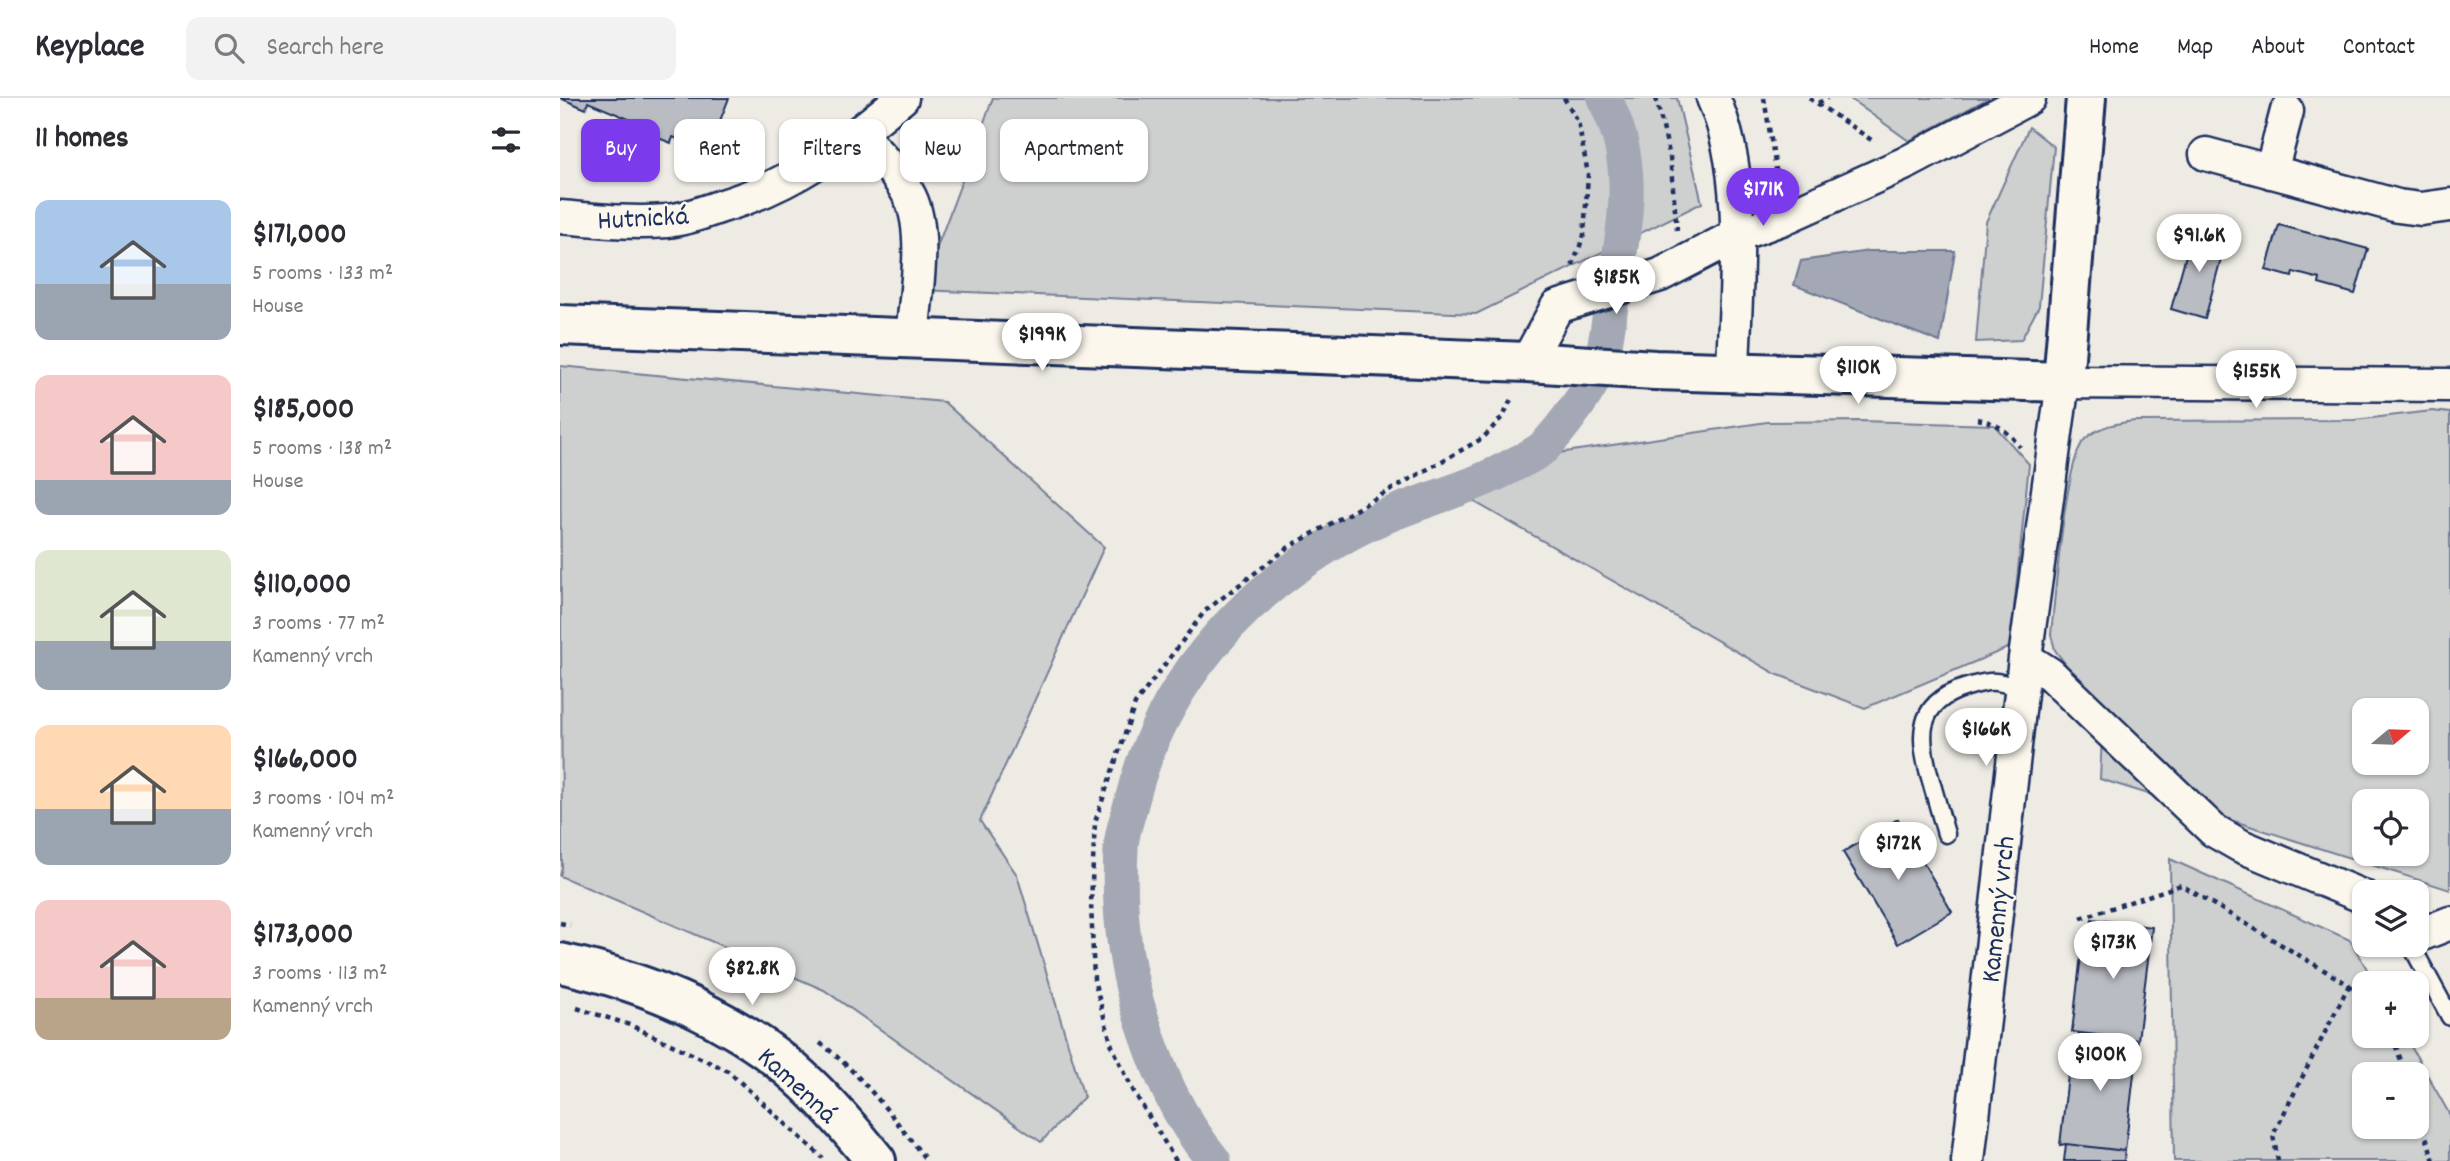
<!DOCTYPE html>
<meta charset="utf-8">
<style>
:root{--surface:#fff;--page:#f2f2f3;--text:#2b2b33;--muted:#7c7c81;--line:#e1e1e2;--accent:#7c3aed}
body{margin:0;font-family:Dekko,sans-serif;background:var(--page);color:var(--text);height:100vh;display:flex;flex-direction:column;font-size:26px;white-space:nowrap}
*{box-sizing:border-box;margin:0}
p{font-size:23px;color:var(--muted)}
.icon{flex:none;width:38px;height:38px;fill:none;stroke:currentColor;stroke-width:2;stroke-linecap:round;stroke-linejoin:round}
.map{position:relative;flex:1;overflow:hidden}
.sheet{display:flex;flex-direction:column;background:var(--surface);width:560px}
.sheet>*{flex:none}
.guide{position:absolute;left:21px;top:21px;width:665px;height:63px;display:flex;gap:14px}
.needle{width:46px;rotate:71deg}
.fabs{position:absolute;left:1792px;top:600px;display:grid;gap:14px}
.fabs a{display:grid;place-items:center;width:77px;height:77px;border-radius:14px;background:var(--surface);box-shadow:0 2px 5px #0004;font-size:35px}
.price{position:absolute;translate:-50% -60px;padding:0 16px;border-radius:24px;background:#fff;color:#222;font-size:23px;line-height:46px;filter:drop-shadow(0 2px 4px #0008)}
.price::after{content:'';position:absolute;left:50%;top:42px;width:21px;height:16px;margin-left:-10px;background:inherit;clip-path:polygon(0 0,100% 0,50% 100%)}
.price.current{background:var(--accent);color:#fff}
ul{padding:0;list-style:none}
li{display:flex;align-items:center;gap:21px;height:175px;padding:0 35px}
li span{display:grid;place-items:center;flex:none;width:196px;height:140px;border-radius:14px;color:#555}
li>.icon{margin-inline-start:auto}
span .icon{width:84px;height:84px;fill:#fffc;stroke-width:1}
li b{font-size:30px}
h2{display:flex;justify-content:space-between;align-items:center;height:84px;padding:0 35px;font-size:30px}
.tag{padding:0 24px;border-radius:14px;background:var(--surface);box-shadow:0 2px 5px #0004;font-size:24px;line-height:63px}
.tag.current{background:var(--accent);color:#fff}
header{display:flex;align-items:center;gap:42px;box-sizing:border-box;height:98px;padding:0 35px;background:var(--surface);border-bottom:2px solid var(--line)}
header strong{font-size:33px}
nav{display:flex;gap:38px;margin-inline-start:auto;font-size:24px}
.search{width:490px;height:63px;background:var(--page);display:flex;align-items:center;gap:18px;box-sizing:border-box;padding:0 24px;border-radius:14px;color:var(--muted);font-size:26px}
main{display:flex;flex:1;min-height:0}
.map>svg:first-child{display:block}
.green{fill:#cecfcf;stroke:#747f96;stroke-width:2;fill-rule:evenodd}
.water{fill:#a3a8b4;stroke:#6d7892;stroke-width:2}
.lines{fill:none;stroke-linecap:round;stroke-linejoin:round}
.canal{stroke:#a3a8b4;stroke-width:35}
.building{fill:#b9bcc3;stroke:#1b2f5e;stroke-width:2}
.service-casing{stroke:#1b2f5e;stroke-width:21}
.minor-casing{stroke:#1b2f5e;stroke-width:37}
.tertiary-casing{stroke:#1b2f5e;stroke-width:44}
.path{stroke:#1b2f5e;stroke-width:4.5;stroke-dasharray:5 5;stroke-linecap:butt}
.service{stroke:#fbf7ec;stroke-width:16}
.minor{stroke:#fbf7ec;stroke-width:32}
.tertiary{stroke:#fbf7ec;stroke-width:38}
.labels{text-anchor:middle;stroke-width:5;stroke-linejoin:round;paint-order:stroke}
.street-label{font-size:28px;fill:#1b2f5e;stroke:#fbf7ec}
</style>
<header>
<strong>Keyplace</strong>
<div class="search"><svg class="icon" aria-label="search" viewBox="0 0 24 24"><circle cx="10" cy="10" r="6"/><path d="M15 15l6 6"/></svg>Search here</div>
<nav><a>Home</a><a>Map</a><a>About</a><a>Contact</a></nav>
</header>
<main>
<section class="sheet">
<h2>11 homes<svg class="icon" aria-label="filters" viewBox="0 0 24 24"><path d="M4 7h16M4 17h16"/><circle cx="9" cy="7" r="2"/><circle cx="15" cy="17" r="2"/></svg></h2>
<ul>
<li><span style="background:linear-gradient(#a9c7e8 60%,#9aa5b1 0)"><svg class="icon" aria-label="home" viewBox="0 0 24 24"><path d="M3 11l9-7 9 7M6 9v11h12V9"/></svg></span><div><b>$171,000</b><p>5 rooms · 133 m²</p><p>House</p></div></li>
<li><span style="background:linear-gradient(#f6c9c9 75%,#9aa5b1 0)"><svg class="icon" aria-label="home" viewBox="0 0 24 24"><path d="M3 11l9-7 9 7M6 9v11h12V9"/></svg></span><div><b>$185,000</b><p>5 rooms · 138 m²</p><p>House</p></div></li>
<li><span style="background:linear-gradient(#dfe7d0 65%,#9aa5b1 0)"><svg class="icon" aria-label="home" viewBox="0 0 24 24"><path d="M3 11l9-7 9 7M6 9v11h12V9"/></svg></span><div><b>$110,000</b><p>3 rooms · 77 m²</p><p>Kamenný vrch</p></div></li>
<li><span style="background:linear-gradient(#ffd9b3 60%,#9aa5b1 0)"><svg class="icon" aria-label="home" viewBox="0 0 24 24"><path d="M3 11l9-7 9 7M6 9v11h12V9"/></svg></span><div><b>$166,000</b><p>3 rooms · 104 m²</p><p>Kamenný vrch</p></div></li>
<li><span style="background:linear-gradient(#f6c9c9 70%,#b9a48a 0)"><svg class="icon" aria-label="home" viewBox="0 0 24 24"><path d="M3 11l9-7 9 7M6 9v11h12V9"/></svg></span><div><b>$173,000</b><p>3 rooms · 113 m²</p><p>Kamenný vrch</p></div></li>
</ul>
</section>
<div class="map">
<svg width="1890" height="1063" viewBox="0 0 1890 1063">
<rect width="100%" height="100%" fill="#eeebe4"/>
<filter id="ink" filterUnits="userSpaceOnUse"><feTurbulence type="fractalNoise" baseFrequency=".0143" numOctaves="2"/><feDisplacementMap in="SourceGraphic" scale="14" xChannelSelector="R" yChannelSelector="G"/><feConvolveMatrix kernelMatrix="1 2 1 2 8 2 1 2 1" color-interpolation-filters="sRGB"/></filter>
<g filter="url(#ink)">
<path class="green" d="M 433,0 L 1117,0 L 1142,105 L 916,216 L 361,192 Z
M 1289,0 L 1429,0 L 1349,43 Z
M 1469,29 L 1494,49 L 1479,208 L 1461,242 L 1416,244 L 1426,124 Z
M 0,268 L 384,304 L 544,449 L 420,723 L 457,777 L 524,999 L 481,1044 L 264,892 L 0,778 L 2,770 Z
M 1872,313 L 1890,315 L 1890,792 L 1652,716 L 1543,616 L 1495,552 L 1491,536 C 1495,501 1505,360 1525,341 C 1539,328 1557,325 1575,323 L 1794,322 ZM 1804,612 L 1857,612 L 1857,665 L 1804,665 ZM 1804,704 L 1857,704 L 1857,756 L 1804,756 Z
M 1300,323 L 1434,327 L 1469,366 L 1450,549 L 1305,610 L 1216,576 L 899,395 L 943,382 L 985,357 L 1207,324 Z
M 1542,639 L 1614,704 L 1540,681 Z
M 1610,761 L 1790,842 L 1815,885 L 1804,886 L 1804,938 L 1845,938 L 1890,1017 L 1890,1063 L 1614,1063 ZM 1857,976 L 1857,1029 L 1804,1029 L 1804,976 Z"/>
<path class="water" d="M 1309,153 L 1395,153 L 1380,244 L 1234,187 L 1241,163 Z"/>
<g class="lines">
<path class="canal" d="M 654,1063 C 617,1018 600,977 582,922 C 564,868 558,809 561,751 C 561,736 567,721 571,706 C 595,605 659,521 745,463 C 764,450 786,436 808,426 C 856,403 909,392 955,366 C 965,361 976,356 984,349 C 1000,333 1034,288 1040,267 C 1047,244 1049,218 1053,195 C 1065,125 1079,66 1044,0"/>
</g>
<path class="building" d="M 0,0 L 169,0 L 148,53 L 113,39 L 111,45 L 73,30 L 76,24 L 28,4 L 26,11 Z
M 1719,127 L 1808,151 L 1795,196 L 1759,186 L 1760,181 L 1733,174 L 1732,179 L 1706,172 Z
M 1633,132 L 1666,141 L 1645,221 L 1611,211 Z
M 1338,721 L 1392,814 L 1338,846 L 1283,754 Z
M 1532,821 L 1592,829 L 1578,942 L 1512,934 L 1521,857 L 1528,858 Z
M 1519,935 L 1578,942 L 1565,1053 L 1506,1046 L 1500,1047 L 1509,969 L 1515,969 Z
M 1506,1046 L 1565,1053 L 1564,1063 L 1504,1063 Z"/>
<g class="lines">
<defs>
<path id="service" d="M 1386,736 C 1381,718 1376,701 1371,683 C 1359,642 1354,606 1404,590 C 1429,582 1436,581 1461,591
M 1851,847 L 1890,919"/>
<path id="minor" d="M 1153,0 C 1189,78 1175,189 1173,273
M 299,35 C 317,56 338,75 350,99 C 368,136 355,200 352,240
M 1646,56 L 1838,108 L 1861,111 L 1890,107
M 1711,74 L 1727,13
M 0,119 C 36,122 72,126 107,123 C 125,121 142,115 159,109 C 234,87 283,49 342,0
M 967,264 L 997,209 L 1100,177 L 1177,137 L 1224,120 L 1346,65 L 1469,0
M 1465,560 L 1490,576 L 1653,732 L 1681,748 L 1804,799
M 1857,838 L 1890,825
M 1408,1063 L 1465,560 L 1503,284 L 1890,287"/>
<path id="tertiary" d="M 0,227 L 967,264 L 1095,272 L 1503,284 L 1526,0
M 0,865 C 89,884 182,923 248,987 C 272,1010 295,1037 316,1063"/>
</defs>
<use href="#service" class="service-casing"/>
<use href="#minor" class="minor-casing"/>
<use href="#tertiary" class="tertiary-casing"/>
<path class="path" d="M 1004,0 L 1018,23 L 1028,76 L 1024,137 L 1012,169
M 1096,0 L 1110,59 L 1117,132
M 1204,0 L 1219,89
M 1249,0 L 1313,43
M 1258,5 L 1268,0
M 1417,321 C 1436,324 1449,334 1460,349
M 1521,820 L 1621,787 L 1789,887 L 1804,905
M 0,825 L 10,827
M 17,910 L 70,927 L 168,973 L 263,1060
M 1832,938 L 1846,976
M 260,945 C 302,976 335,1022 367,1063
M 1857,1011 L 1874,1063
M 616,1063 L 574,994 L 552,948 L 534,882 L 531,804 L 535,724 L 575,606 L 645,513 L 729,449 L 923,340 L 944,317 L 952,299
M 1718,1063 L 1713,1037 L 1789,887"/>
<use href="#service" class="service"/>
<use href="#minor" class="minor"/>
<use href="#tertiary" class="tertiary"/>
</g>
</g>
<g class="labels">
<g class="street-label">
<text transform="translate(83 118) rotate(-3)" y="10">Hutnická</text>
<text transform="translate(1436 811) rotate(-84)" y="10">Kamenný vrch</text>
<text transform="translate(239 986) rotate(43)" y="10">Kamenná</text>
</g>
</g>
</svg>
<div class="fabs">
<a><svg class="needle" viewBox="-14 -14 28 28"><path d="M0-13l5 13h-10z" fill="#e53935"/><path d="M0 13l5-13h-10z" fill="#7c7c81"/></svg></a>
<a><svg class="icon" aria-label="locate" viewBox="0 0 24 24"><circle cx="12" cy="12" r="6"/><path d="M12 2v4M12 18v4M2 12h4M18 12h4"/></svg></a>
<a><svg class="icon" aria-label="layers" viewBox="0 0 24 24"><path d="M12 4l9 5-9 5-9-5zM3 14l9 5 9-5"/></svg></a>
<a>+</a>
<a>−</a>
</div>
<b class="price current" style="left:1203px;top:130px">$171K</b>
<b class="price" style="left:1639px;top:176px">$91.6K</b>
<b class="price" style="left:1056px;top:218px">$185K</b>
<b class="price" style="left:482px;top:275px">$199K</b>
<b class="price" style="left:1298px;top:308px">$110K</b>
<b class="price" style="left:1696px;top:312px">$155K</b>
<b class="price" style="left:1426px;top:670px">$166K</b>
<b class="price" style="left:1338px;top:784px">$172K</b>
<b class="price" style="left:1553px;top:883px">$173K</b>
<b class="price" style="left:192px;top:909px">$82.8K</b>
<b class="price" style="left:1540px;top:995px">$100K</b>
<div class="guide">
<a class="tag current">Buy</a>
<a class="tag">Rent</a>
<a class="tag">Filters</a>
<a class="tag">New</a>
<a class="tag">Apartment</a>
</div>
</div>
</main>
